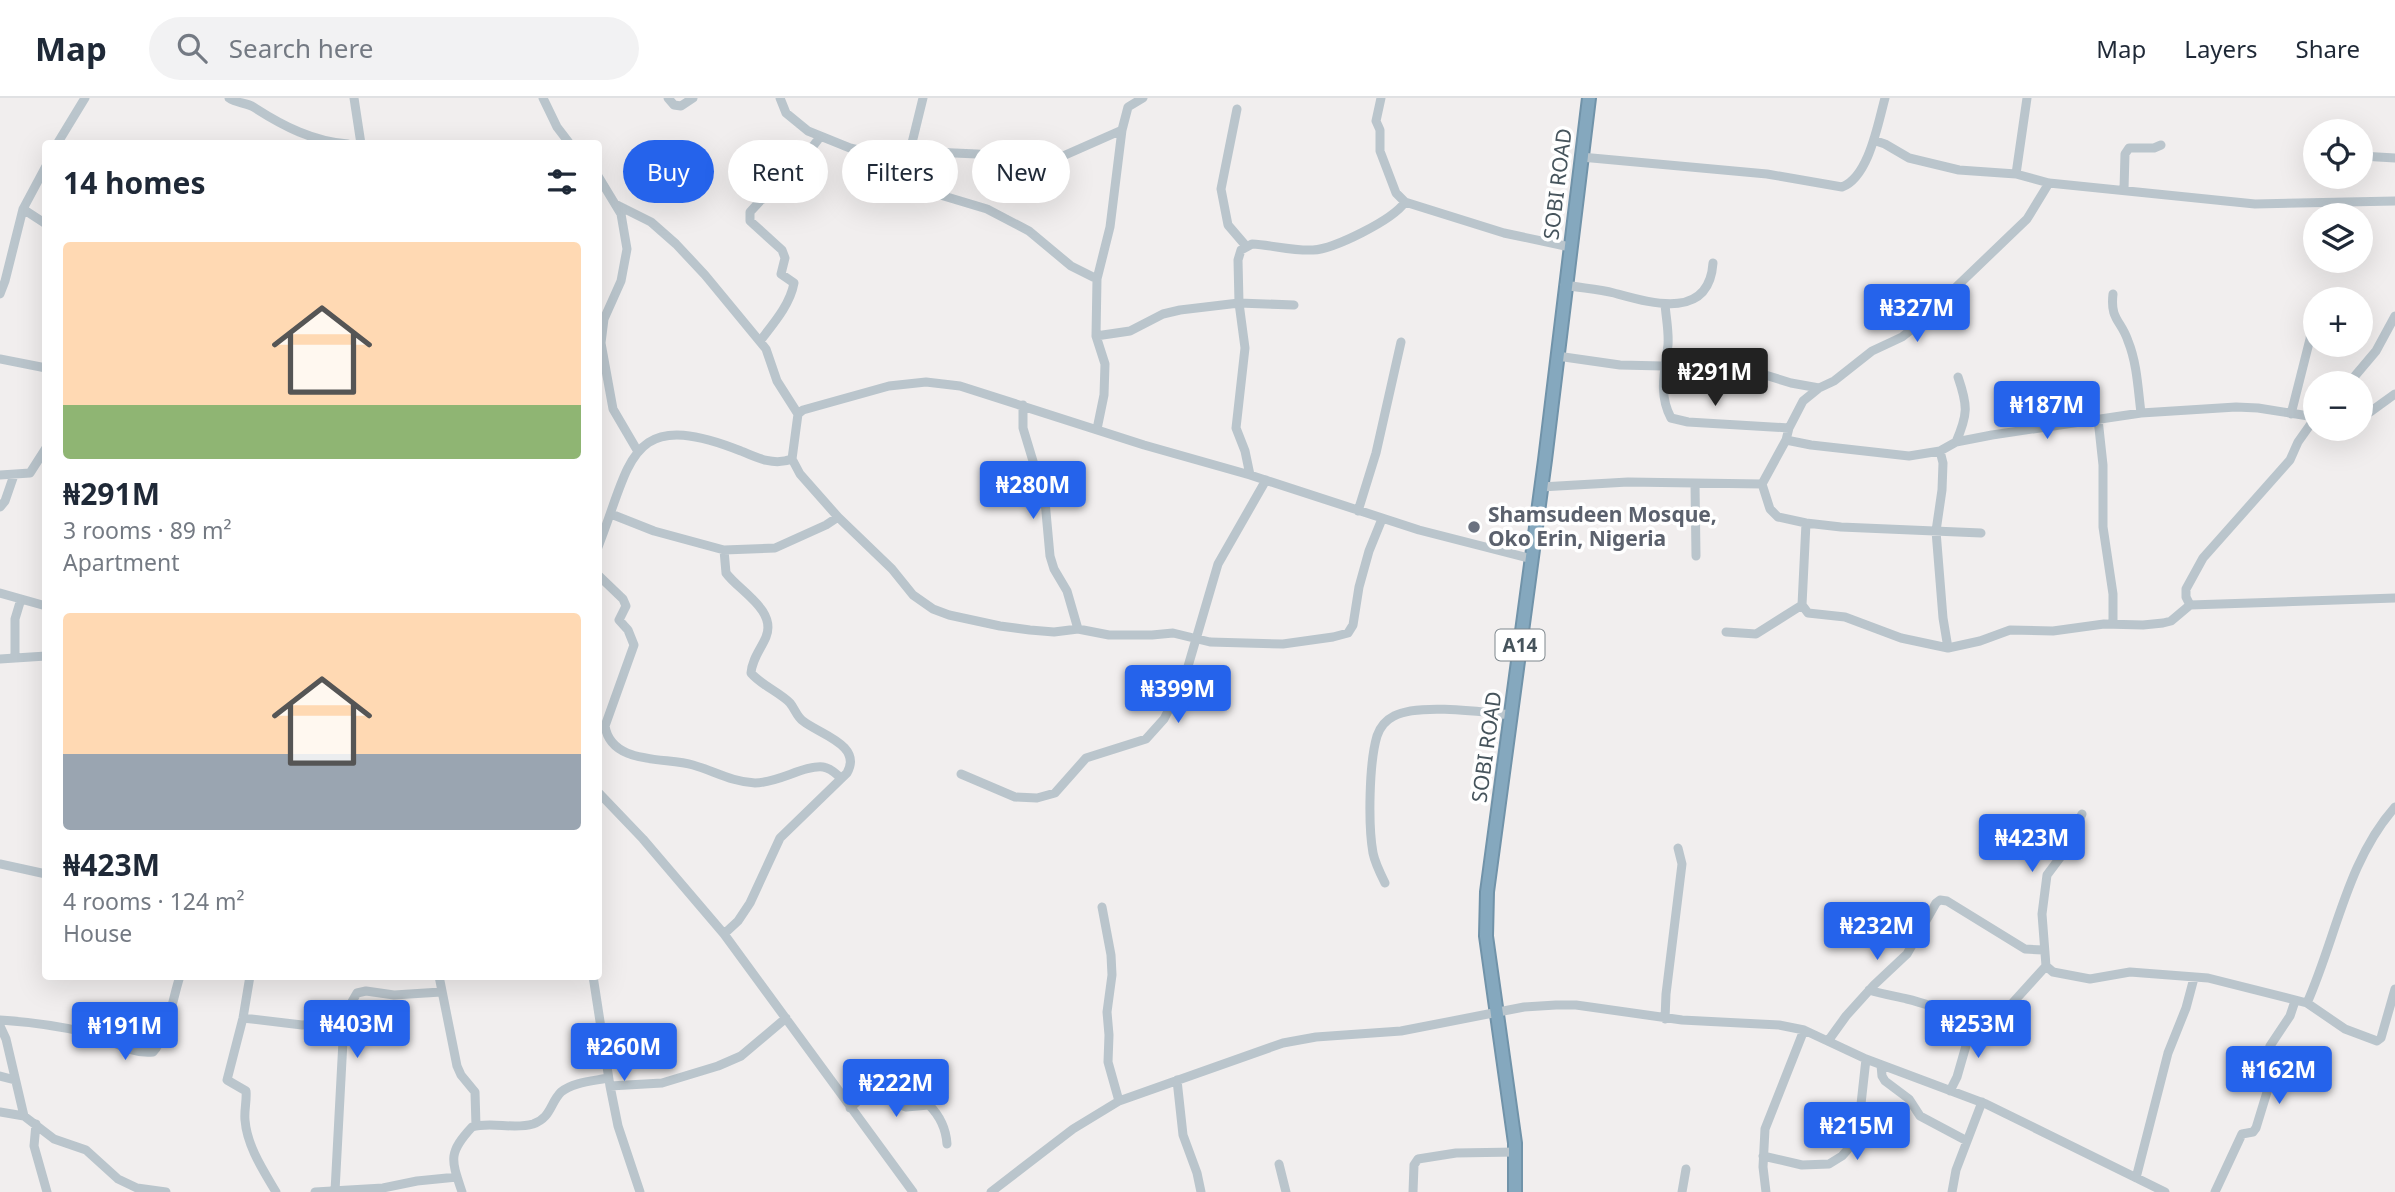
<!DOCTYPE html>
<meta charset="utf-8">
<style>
:root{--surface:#fff;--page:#f2f2f3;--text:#1f2937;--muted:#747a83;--line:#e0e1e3;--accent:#2563eb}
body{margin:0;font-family:"Noto Sans",sans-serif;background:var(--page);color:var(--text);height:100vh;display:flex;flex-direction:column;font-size:26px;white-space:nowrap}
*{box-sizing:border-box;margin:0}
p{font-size:23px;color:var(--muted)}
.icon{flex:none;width:38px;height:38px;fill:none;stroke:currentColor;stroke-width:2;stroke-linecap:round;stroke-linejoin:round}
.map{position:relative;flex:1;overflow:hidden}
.panel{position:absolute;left:42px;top:42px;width:560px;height:840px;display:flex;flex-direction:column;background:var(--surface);border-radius:7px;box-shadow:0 7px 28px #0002}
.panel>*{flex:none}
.top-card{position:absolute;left:623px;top:42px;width:665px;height:63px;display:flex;gap:14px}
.tools{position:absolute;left:2303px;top:21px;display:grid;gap:14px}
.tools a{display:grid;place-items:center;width:70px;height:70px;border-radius:50%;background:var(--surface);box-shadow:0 7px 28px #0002;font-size:35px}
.price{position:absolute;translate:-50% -60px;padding:0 16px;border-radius:7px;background:var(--accent);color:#fff;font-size:23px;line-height:46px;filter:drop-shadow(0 2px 4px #0008)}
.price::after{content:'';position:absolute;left:50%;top:42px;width:21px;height:16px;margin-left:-10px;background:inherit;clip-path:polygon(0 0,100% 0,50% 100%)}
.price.on{background:#222;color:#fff}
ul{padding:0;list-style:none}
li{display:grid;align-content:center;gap:14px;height:371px;padding:0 21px}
li span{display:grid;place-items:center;height:217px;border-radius:7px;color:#555}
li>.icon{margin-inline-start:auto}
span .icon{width:126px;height:126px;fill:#fffc;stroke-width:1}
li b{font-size:30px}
h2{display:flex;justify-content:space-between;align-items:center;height:84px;padding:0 21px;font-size:30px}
.pill{padding:0 24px;border-radius:32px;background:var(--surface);box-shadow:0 7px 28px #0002;font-size:24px;line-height:63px}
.pill.on{background:var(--accent);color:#fff}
header{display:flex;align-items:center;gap:42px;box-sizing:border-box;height:98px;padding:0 35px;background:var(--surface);border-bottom:2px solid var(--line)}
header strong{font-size:33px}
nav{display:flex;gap:38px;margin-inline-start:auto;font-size:24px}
.search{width:490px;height:63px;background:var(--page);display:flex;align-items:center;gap:18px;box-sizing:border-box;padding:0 24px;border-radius:38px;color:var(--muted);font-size:26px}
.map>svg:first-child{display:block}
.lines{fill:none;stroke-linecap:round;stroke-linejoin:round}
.highway-casing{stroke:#7193a9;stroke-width:16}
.minor{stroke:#bac5cc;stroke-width:9}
.highway{stroke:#85a8be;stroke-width:12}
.worship-dot{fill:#6b7280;stroke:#fff;stroke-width:2.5}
.labels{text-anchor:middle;stroke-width:7;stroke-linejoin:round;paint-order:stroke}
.shield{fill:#fff;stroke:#7e878d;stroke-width:2}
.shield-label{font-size:19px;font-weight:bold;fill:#46545c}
.street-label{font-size:21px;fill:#46545c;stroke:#fff}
.worship-label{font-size:21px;font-weight:bold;fill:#5b616d;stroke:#fff;text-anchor:start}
</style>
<header>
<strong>Map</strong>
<div class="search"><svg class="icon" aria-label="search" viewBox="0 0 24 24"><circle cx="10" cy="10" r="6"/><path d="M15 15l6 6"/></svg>Search here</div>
<nav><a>Map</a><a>Layers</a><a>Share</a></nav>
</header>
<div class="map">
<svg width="2395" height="1094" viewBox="0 0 2395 1094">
<rect width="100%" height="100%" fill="#f1eeee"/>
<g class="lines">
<defs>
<path id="highway" d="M 1515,1094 L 1515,1045 L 1486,838 L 1487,794 L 1545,362 L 1589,0"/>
</defs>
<use href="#highway" class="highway-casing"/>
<path class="minor" d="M 229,0 C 237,6 247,4 255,10 C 283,28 314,44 348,46
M 354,0 L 361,46
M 543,0 L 557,29 L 570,46
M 668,0 L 674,7 L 681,8 L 693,0
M 780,0 L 786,15 L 808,33 L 850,50 L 871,55 L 910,53 L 977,56 L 1042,62 L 1063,58 L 1122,32
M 1381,0 L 1376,23 L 1380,32 L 1380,53 L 1396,95 L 1405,104 L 1504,135 L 1570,149
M 1237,11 L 1221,91 L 1228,127 L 1246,148
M 1876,43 L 1885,46 L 1909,60 L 1959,72 L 2016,76 L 2049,85 L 2255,106 L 2395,103
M 57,46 L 85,0
M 910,53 L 923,0
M 2361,58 L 2395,60
M 1581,59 L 1767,76 L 1842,89 C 1869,79 1878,25 1885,0
M 2016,76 L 2027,0
M 598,78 L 621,116 L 627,151 L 621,183 L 604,221 L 601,245 L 613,311 L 637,352
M 917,90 L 987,111 L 1029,133 L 1071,168 L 1097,181
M 2124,91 L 2125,56 L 2129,50 L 2154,50 L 2161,47
M 617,107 L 651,124 L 676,146 L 705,177 L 766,251 L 777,283 L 798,316
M 23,111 L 46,126
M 1565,187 C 1581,190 1598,191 1614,195 C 1651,205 1709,223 1713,165
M 0,196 L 5,183 L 23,111 L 46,68
M 2113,196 C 2110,222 2121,222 2128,243 C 2137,265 2138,291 2141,315
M 1665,206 C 1666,220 1669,233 1668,247 C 1665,272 1658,296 1671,320 L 1688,324 L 1789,330
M 1096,238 L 1130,233 L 1163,216 L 1180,212 L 1239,205 L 1294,207
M 760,243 C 773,226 790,207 794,185 L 781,176 L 785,160 L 782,152 L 750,123 L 750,114 L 761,102 L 778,94 L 820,39
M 1557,258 L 1620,267 L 1663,268 L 1762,276 L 1791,285 L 1819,290
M 0,261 L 46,270
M 2349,285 L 2376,253 L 2395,218
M 1023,307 L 1023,330 L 1045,403 L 1050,458 L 1054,471 L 1067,493 L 1078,531
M 2291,316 L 2310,241 L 2313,211
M 2361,316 L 2370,314 L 2395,296
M 2098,321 L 2103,367 L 2103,429 L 2113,496 L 2113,526
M 1097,331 L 1104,297 L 1105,266 L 1096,238 L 1097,181 L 1110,129 L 1122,32 L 1128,9 L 1143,0
M 1786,342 L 1811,347 L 1909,358 L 1940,353 L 1956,344 L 1992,337 L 2141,315 L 2236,309 L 2258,310 L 2315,319
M 1956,344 C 1968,316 1968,308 1958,279
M 1940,353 L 1943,365 L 1942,392 L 1936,433 L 1943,520 L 1948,550
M 792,361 L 800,376 L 838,419 L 892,471 L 913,497 L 933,511 L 949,517 L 1000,528 L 1030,532 L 1054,534 L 1078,531 L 1109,537 L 1152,537 L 1173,535 L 1210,544 L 1283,546 L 1333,539 L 1348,535 L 1353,527 L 1359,489 L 1369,453 L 1382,421
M 0,377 L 30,375 L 46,350
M 1250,377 L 1245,353 L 1236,330 L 1245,250 L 1239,205 L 1238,162 L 1241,152 L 1252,146 C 1272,147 1292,153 1313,152 C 1334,151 1393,122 1405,104
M 1695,385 L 1696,458
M 1541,389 L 1628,384 L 1762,386
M 0,409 L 5,403 L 14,377
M 1358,413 L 1376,355 L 1401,244
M 611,416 L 654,433 L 724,452 L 775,450 L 826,427 L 838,419
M 1806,425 L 1802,507 L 1808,515 L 1845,519 L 1901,540 L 1948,550 L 1980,543 L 2010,532 L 2053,533 L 2104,526 L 2143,527 L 2163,525 L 2171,523 L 2190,507 L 2395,500
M 1981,435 L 1841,429 L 1806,425 L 1778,419 L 1770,411 L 1762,386 L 1786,342 L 1789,330 L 1803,303 L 1819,290 L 1834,283 L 1872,253 L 1902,239 L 1939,210 L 1952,193 L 2027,121 L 2049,85
M 598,449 C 632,363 628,308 741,353 C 757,360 774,368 792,361 L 798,316 L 803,312 L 889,288 L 926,284 L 960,288 L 1144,347 L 1250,377 L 1419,432 L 1532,461
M 598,477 L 623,501 L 626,508 L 619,522 L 628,532 L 634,547 L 605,628 C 611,667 665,659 693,667 C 714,673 732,684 755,685 C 778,685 804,667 823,669 C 831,670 836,676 841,680
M 0,495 L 46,508
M 2190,507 L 2186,499 L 2186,491 L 2203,460 L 2290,362 L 2298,344 L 2315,320
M 1726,534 L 1756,536 L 1802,507
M 15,560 L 15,521 L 21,501
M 0,561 L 46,558
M 961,676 L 1015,699 L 1037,700 L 1055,695 L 1086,660 L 1146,641 L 1164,621 L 1184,582 L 1218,466 L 1266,382
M 598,694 L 643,741 L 724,836 L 913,1094
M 2082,716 L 2062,757 L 2047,777 L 2042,816 L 2046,868 L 2053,874 L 2090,881 L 2130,874 L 2208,880 L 2307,905 L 2345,931 L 2377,943 L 2381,940 L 2395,891
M 0,766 L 46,776
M 1385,785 C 1380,775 1375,765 1373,755 C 1368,727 1369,665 1377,638 C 1380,629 1386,622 1394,618 C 1418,605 1483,614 1511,617
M 1102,809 L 1111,857 L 1112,877 L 1107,914 L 1109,937 L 1108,964 L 1119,1003
M 724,836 L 738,823 L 750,805 L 780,740 L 847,675 C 863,647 819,636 803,623 C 797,619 795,611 790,605 C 779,594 761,587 751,575 C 752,561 761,551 766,539 C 777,512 739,493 726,475 L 724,452
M 250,878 L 243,920 L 227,982 L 246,993 C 247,1003 244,1012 245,1022 C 247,1048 263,1072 276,1094
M 439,878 L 457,968 L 461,977 L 475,994 L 476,1028
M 593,878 L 610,988 L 618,1028 L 640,1094
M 1869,892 C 1882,896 1894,898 1907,901 C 1937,908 1966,923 1998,921 L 2046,868
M 2307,905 C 2336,840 2347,763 2395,709
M 243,920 L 302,927 L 344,924
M 1665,921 L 1666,896 L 1682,766 L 1678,750
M 0,922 C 29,924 60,928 89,935 C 109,941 132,957 153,954 C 167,939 173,899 180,878
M 0,928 L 6,941 L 24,1018
M 1828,943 L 1846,918 L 1874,887 L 1907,856 L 1936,805 L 1940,802 L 1947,803 L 2025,851 L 2043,852
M 1881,967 L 1882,978 L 1885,983 L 1909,1001 L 1920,1018 L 1967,1043
M 0,978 L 15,982
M 1177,982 L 1183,1037 L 1197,1075 L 1201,1094
M 610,988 L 662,985 L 718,968 L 741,958 L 786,920
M 1950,993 L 1957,979 L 1974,920
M 850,1010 C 863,999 875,984 894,989 L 900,1007 L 906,1009 L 929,1007 C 940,1018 946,1031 947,1046
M 0,1014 L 24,1018 L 54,1041 L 86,1052 L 118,1081 L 137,1090 L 166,1094
M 36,1026 L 34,1048 L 47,1094
M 1763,1058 L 1802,1067 L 1829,1066 L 1842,1058 L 1849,1050 L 1853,1038 L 1854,1020 L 1861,1006 L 1866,961
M 1279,1066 L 1286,1094
M 2136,1080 L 2168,955 L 2186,910 L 2194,880
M 335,1093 L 344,924 L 349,909 L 357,895 L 366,893 L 394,897 L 441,894
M 315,1094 L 383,1090 L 417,1083 L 457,1079
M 462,1094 C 451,1061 448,1055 472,1029 C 491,1023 513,1032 533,1026 C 551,1020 550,1005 561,994 C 573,984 594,983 608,980
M 991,1094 L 1073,1031 L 1119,1003 L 1283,945 L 1316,939 L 1401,933 L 1524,909 L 1556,907 L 1576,907 L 1682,922 L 1779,927 L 1804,932 L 1866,961 L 1986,1006 L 2165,1094
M 1413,1094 L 1414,1067 L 1418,1061 L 1456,1055 L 1516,1054
M 1682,1094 L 1686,1071
M 1766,1094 L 1763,1069 L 1765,1031 L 1804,932
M 1952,1094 L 1956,1072 L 1982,1004
M 2215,1094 L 2242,1036 L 2253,1034 L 2256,1030 L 2271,981 L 2267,967 L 2267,957 L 2270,948 L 2290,918 L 2295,903"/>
<use href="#highway" class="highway"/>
</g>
<circle class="worship-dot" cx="1474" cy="429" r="7"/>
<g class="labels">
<rect class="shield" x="1495.5" y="531.5" width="49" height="31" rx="5"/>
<g class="shield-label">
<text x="1520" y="554">A14</text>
</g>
<g class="street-label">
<text transform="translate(1558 86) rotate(-83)" y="7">SOBI ROAD</text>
<text transform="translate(1487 649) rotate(-82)" y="7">SOBI ROAD</text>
</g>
<g class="worship-label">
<text x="1488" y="424">Shamsudeen Mosque,<tspan x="1488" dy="24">Oko Erin, Nigeria</tspan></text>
</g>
</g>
</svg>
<div class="tools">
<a><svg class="icon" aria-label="locate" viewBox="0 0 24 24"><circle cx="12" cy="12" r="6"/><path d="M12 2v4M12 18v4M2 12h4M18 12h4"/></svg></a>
<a><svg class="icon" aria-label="layers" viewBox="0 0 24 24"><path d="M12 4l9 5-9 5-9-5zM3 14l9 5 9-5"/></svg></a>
<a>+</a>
<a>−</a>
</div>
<b class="price" style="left:1917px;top:246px">₦327M</b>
<b class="price on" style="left:1715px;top:310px">₦291M</b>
<b class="price" style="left:2047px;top:343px">₦187M</b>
<b class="price" style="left:1033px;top:423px">₦280M</b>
<b class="price" style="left:1178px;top:627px">₦399M</b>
<b class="price" style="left:2032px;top:776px">₦423M</b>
<b class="price" style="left:1877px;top:864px">₦232M</b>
<b class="price" style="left:357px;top:962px">₦403M</b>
<b class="price" style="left:1978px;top:962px">₦253M</b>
<b class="price" style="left:125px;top:964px">₦191M</b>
<b class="price" style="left:624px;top:985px">₦260M</b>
<b class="price" style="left:2279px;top:1008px">₦162M</b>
<b class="price" style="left:896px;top:1021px">₦222M</b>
<b class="price" style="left:1857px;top:1064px">₦215M</b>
<div class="top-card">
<a class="pill on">Buy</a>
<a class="pill">Rent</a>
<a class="pill">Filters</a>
<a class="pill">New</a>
</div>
<section class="panel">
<h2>14 homes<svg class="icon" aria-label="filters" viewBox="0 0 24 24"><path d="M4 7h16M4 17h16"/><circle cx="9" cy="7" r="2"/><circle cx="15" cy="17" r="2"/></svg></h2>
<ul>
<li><span style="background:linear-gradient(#ffd9b3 75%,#8fb573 0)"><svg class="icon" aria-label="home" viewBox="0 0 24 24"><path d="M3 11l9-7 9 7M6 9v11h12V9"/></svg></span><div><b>₦291M</b><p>3 rooms · 89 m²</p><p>Apartment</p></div></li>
<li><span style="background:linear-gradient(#ffd9b3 65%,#9aa5b1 0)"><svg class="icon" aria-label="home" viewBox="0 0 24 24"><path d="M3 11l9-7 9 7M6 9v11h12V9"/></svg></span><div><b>₦423M</b><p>4 rooms · 124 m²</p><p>House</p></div></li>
</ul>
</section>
</div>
